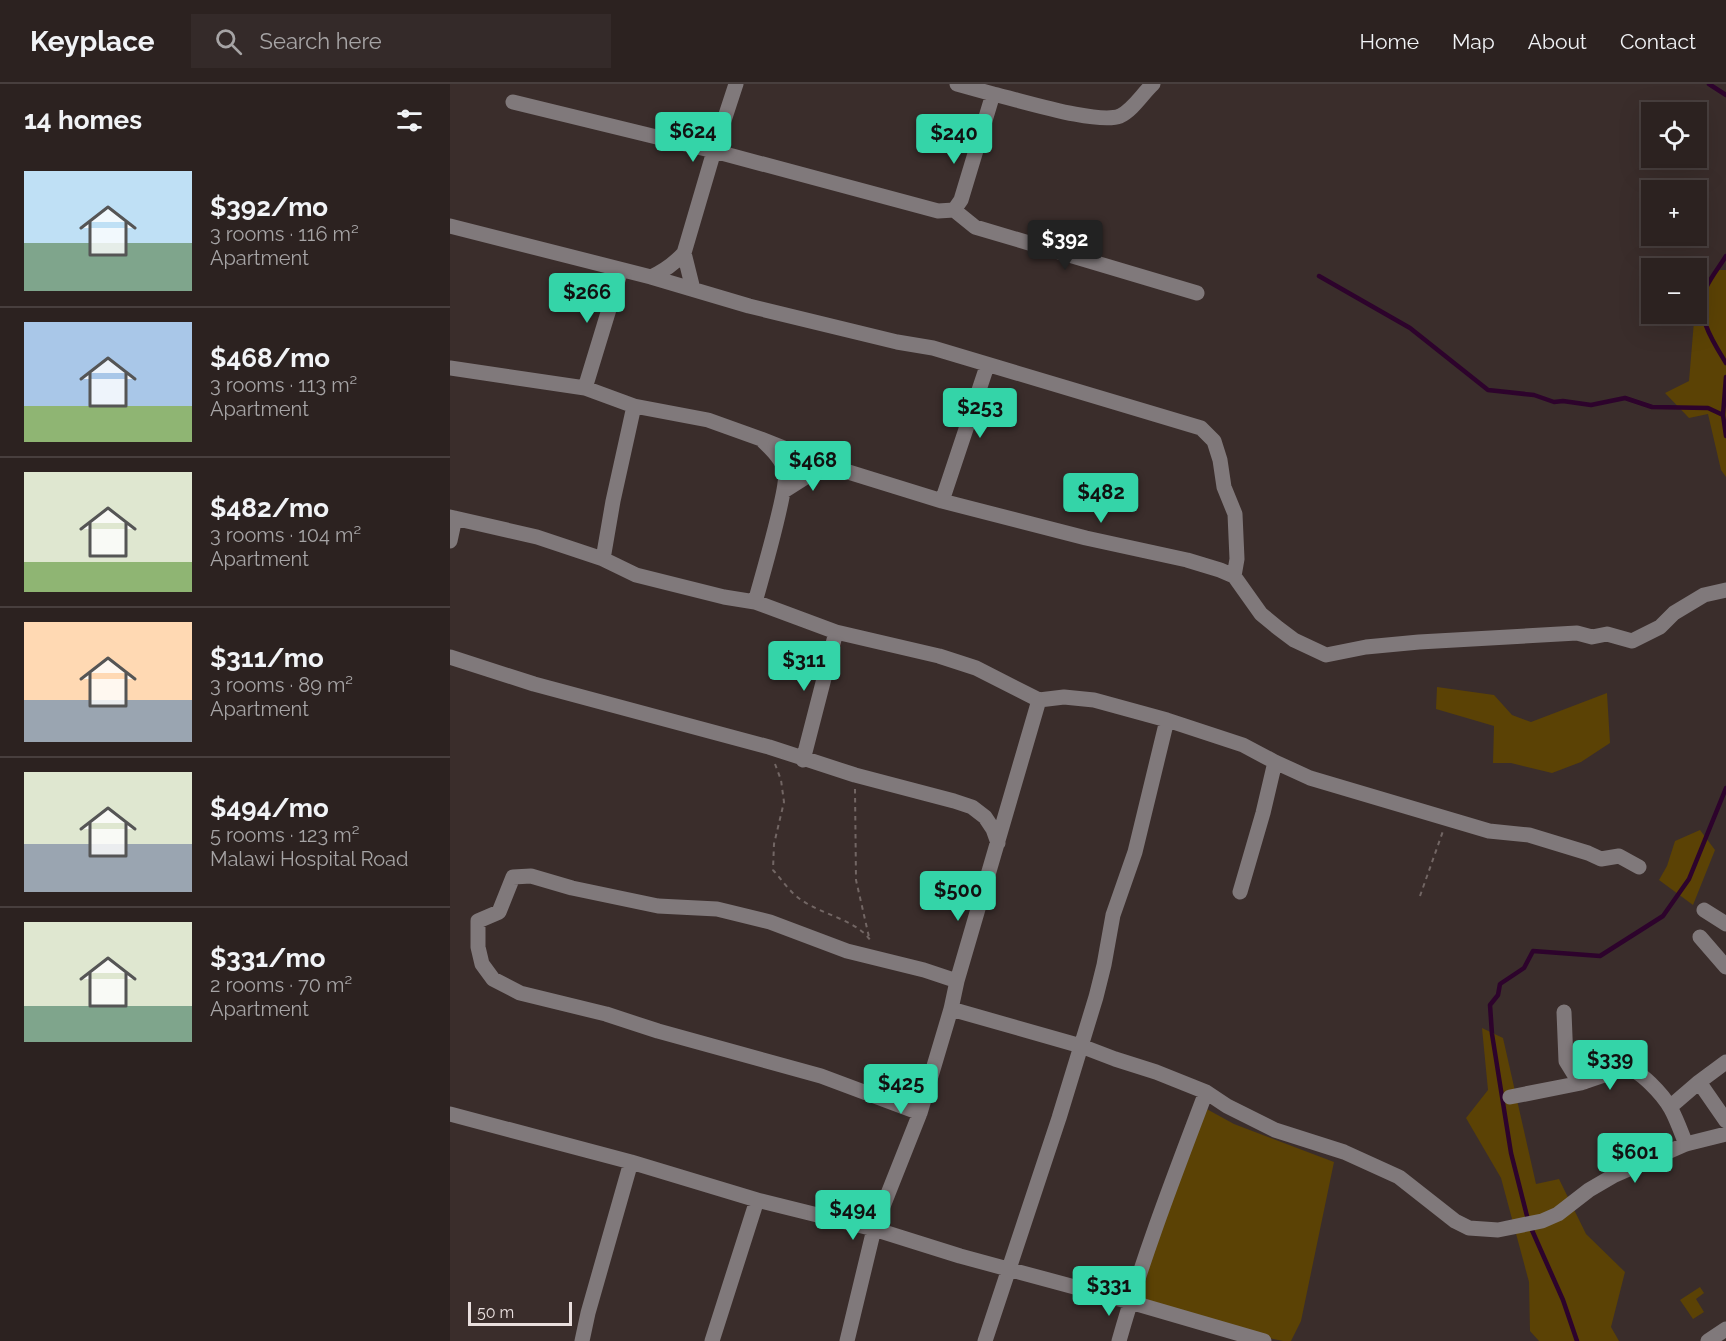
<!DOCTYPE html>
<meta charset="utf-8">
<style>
:root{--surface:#2c2220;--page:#342a29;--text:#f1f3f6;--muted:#a6a4a5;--line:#483f3e;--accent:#34d4a8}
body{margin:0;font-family:Raleway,sans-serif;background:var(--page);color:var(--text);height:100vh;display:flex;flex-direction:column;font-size:22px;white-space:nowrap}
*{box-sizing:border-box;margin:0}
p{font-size:20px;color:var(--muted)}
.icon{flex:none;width:33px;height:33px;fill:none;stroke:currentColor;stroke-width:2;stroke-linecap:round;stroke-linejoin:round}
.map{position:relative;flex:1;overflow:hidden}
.panel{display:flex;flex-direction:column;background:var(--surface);width:450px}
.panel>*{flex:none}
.buttons{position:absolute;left:1191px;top:18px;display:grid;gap:12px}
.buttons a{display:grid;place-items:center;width:66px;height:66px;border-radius:0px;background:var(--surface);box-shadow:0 6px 24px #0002,0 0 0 2px var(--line);font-size:30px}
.scale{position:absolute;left:18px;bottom:15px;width:104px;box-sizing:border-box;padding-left:6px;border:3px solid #e9dfde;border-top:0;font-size:16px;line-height:21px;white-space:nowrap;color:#e9dfde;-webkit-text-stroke:4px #3a2d2b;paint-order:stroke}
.price{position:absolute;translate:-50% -51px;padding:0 14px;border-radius:6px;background:var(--accent);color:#111;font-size:20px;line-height:39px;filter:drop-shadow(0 2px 3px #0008)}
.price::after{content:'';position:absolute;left:50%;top:36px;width:18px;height:14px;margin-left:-9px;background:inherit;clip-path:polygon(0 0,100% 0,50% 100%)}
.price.active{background:#222;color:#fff}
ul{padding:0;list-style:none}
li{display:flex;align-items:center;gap:18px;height:150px;padding:0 24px}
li+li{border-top:2px solid var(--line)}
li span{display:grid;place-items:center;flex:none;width:168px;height:120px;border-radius:0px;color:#555}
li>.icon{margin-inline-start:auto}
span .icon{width:72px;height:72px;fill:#fffc;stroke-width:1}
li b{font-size:26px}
h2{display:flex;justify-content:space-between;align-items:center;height:72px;padding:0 24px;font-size:26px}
header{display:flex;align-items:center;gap:36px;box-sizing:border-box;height:84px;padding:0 30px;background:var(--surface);border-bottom:2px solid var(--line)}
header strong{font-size:28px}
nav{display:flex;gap:33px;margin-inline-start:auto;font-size:21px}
.search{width:420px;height:54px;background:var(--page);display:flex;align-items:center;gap:15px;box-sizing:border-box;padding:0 21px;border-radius:0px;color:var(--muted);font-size:22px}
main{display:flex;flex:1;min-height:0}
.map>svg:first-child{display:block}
.green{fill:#5b4205}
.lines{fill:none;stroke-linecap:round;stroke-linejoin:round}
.stream{stroke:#2d032c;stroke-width:4.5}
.path{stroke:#726664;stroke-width:2;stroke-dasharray:4.5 4.5;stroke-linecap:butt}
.minor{stroke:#80797b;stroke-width:15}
</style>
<header>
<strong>Keyplace</strong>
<div class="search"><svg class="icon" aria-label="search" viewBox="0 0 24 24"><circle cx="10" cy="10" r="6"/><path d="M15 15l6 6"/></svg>Search here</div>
<nav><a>Home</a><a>Map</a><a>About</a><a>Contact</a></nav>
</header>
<main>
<section class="panel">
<h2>14 homes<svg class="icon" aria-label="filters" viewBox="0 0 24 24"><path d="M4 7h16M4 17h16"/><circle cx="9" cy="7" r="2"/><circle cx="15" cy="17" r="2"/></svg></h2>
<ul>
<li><span style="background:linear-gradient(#bfe0f5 60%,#7fa58c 0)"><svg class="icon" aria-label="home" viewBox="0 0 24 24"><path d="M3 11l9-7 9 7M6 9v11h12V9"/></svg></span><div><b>$392/mo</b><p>3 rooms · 116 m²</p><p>Apartment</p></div></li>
<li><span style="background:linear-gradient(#a9c7e8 70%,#8fb573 0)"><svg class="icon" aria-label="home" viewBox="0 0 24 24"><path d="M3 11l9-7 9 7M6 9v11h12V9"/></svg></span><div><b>$468/mo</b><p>3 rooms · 113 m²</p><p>Apartment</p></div></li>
<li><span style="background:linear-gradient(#dfe7d0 75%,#8fb573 0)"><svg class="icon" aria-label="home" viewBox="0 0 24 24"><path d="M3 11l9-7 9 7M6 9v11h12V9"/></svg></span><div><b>$482/mo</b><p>3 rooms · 104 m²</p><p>Apartment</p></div></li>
<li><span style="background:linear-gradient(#ffd9b3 65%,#9aa5b1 0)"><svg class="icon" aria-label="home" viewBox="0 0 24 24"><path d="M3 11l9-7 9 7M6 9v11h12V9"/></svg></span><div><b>$311/mo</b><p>3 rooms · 89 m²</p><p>Apartment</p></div></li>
<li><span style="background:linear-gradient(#dfe7d0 60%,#9aa5b1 0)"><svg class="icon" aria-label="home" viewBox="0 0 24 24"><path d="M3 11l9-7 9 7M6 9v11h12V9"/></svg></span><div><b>$494/mo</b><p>5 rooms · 123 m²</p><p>Malawi Hospital Road</p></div></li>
<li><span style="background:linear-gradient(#dfe7d0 70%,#7fa58c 0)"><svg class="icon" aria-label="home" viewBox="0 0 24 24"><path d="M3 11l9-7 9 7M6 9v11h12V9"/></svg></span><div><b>$331/mo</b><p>2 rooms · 70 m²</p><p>Apartment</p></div></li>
</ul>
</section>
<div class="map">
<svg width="1276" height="1257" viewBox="0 0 1276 1257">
<rect width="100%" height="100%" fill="#3a2d2b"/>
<path class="green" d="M 1266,186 L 1276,186 L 1276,393 L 1271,386 L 1258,330 L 1239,334 L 1215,309 L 1239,297 L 1244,237 L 1243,230 L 1246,230 L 1247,211 Z
M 987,603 L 1044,611 L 1062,631 L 1081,638 L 1157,609 L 1160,659 L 1131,678 L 1102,689 L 1061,679 L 1043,679 L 1044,642 L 986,625 Z
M 1250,746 L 1265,766 L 1243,821 L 1209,796 L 1217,782 L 1225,757 Z
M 1032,944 L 1053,954 L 1086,1100 L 1109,1095 L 1136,1150 L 1175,1188 L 1161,1243 L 1169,1257 L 1089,1257 L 1080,1247 L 1079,1198 L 1051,1094 L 1016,1034 L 1038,1006 Z
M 753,1023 L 784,1040 L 884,1078 L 851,1237 L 841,1257 L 833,1257 L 699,1228 L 691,1215 L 707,1150 Z
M 1250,1203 L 1254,1209 L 1246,1215 L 1254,1228 L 1243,1235 L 1230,1216 Z"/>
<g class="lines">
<path class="stream" d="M 1259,0 L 1276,11
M 1276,172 C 1270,182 1261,193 1256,204 C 1244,230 1263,258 1276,279
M 869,192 L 960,244 L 1038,306 L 1084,311 L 1104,318 L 1113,317 L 1141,321 L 1175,314 L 1202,323 L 1258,324 L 1273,331
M 1276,293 L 1273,331 L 1276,352
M 1078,1136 L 1061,1069 L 1042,950 L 1040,921 L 1048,911 L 1050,900 L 1074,884 L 1083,867 L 1150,872 L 1213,832 L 1239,795 L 1276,704
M 1081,1144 L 1113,1216 L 1127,1257"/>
<path class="path" d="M 325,680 L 331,696 L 334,718 L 324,760 L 323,786 C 332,796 341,810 353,817 C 373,831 410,837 422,859
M 405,705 L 406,796 L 419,853
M 970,812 L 993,747"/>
<path class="minor" d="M 507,0 L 543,10
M 63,18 L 264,67 L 488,127 L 504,126 L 511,116 L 543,10 C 570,16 648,41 670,32 C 683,26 693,9 703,0
M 504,126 L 525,143 L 747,209
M 0,142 L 201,193 L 299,222 L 447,258 L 483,264 L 751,344 L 764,357 L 770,376 L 774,403 L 785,430 L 787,475 L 784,492
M 234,169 L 243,205
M 201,193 C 214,187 224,180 234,169 L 264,67 L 286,0
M 0,284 L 135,304 L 184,322 L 258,336 L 311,355 L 379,382 L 492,417 L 636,454 L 737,476 L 770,486 L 784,492 L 811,530 L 828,544 L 844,556 L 876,571 L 916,563 L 969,558 L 1127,549 L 1142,553 L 1157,550 L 1182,557 L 1210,543 L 1224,529 L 1254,511 L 1276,506
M 135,304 L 171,186
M 334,407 L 367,386 L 379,382
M 492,417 L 537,282
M 0,433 L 87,453 L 153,475 L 186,491 L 274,513 L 305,518 L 386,548 L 489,572 L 526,584 L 589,616 L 614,613 L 644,616 L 717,636 L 793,661 L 825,678 L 860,694 L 1039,747 L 1079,751 L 1138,769 L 1151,775 L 1169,772 L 1189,783
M 0,457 L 5,434
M 153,475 L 163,417 L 184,322
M 305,518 C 311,497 339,400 335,387 C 332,375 321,365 313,357
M 0,573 L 84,600 L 319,663 L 405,691 L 504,717 L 522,723 L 535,733 L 543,745 L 548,759
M 353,676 L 386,548
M 790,808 L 813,729 L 825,678
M 1254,826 L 1276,840
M 1250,853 L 1276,883
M 501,925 L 631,962 L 665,975 L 706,988 L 756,1008 L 777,1022 L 825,1046 L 894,1068 L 949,1093 L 1005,1137 L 1019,1144 L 1048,1146 L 1092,1137 L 1108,1130 L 1139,1106 L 1163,1092 L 1236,1060 L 1276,1050
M 1114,928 L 1116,977 L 1124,990 L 1134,998
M 1249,998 L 1276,1037
M 1060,1013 L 1131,999 L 1175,984 C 1189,984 1214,1012 1221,1025 C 1227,1036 1231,1048 1236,1060
M 1220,1023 L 1249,998 L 1276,978
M 470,1029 L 371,992 L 208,947 L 156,930 L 70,909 L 43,895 L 32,880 L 28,863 L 28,837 L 49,828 L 63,793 L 81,792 L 122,804 L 208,822 L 267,825 L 320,838 L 397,867 L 474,886 L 507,897
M 0,1030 L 181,1078 L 307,1116 L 424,1145 L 510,1172 L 680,1218 L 814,1257
M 132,1257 L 138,1229 L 181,1078
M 262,1257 L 307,1116
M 397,1257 L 424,1145 L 470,1029 L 501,925 L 507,897 L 589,616
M 535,1257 L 609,1034 L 646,913 L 654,881 L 663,831 L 685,768 L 717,636
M 669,1257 C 693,1172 725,1090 756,1008
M 1258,1257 L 1276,1245"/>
</g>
</svg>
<div class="buttons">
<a><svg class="icon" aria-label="locate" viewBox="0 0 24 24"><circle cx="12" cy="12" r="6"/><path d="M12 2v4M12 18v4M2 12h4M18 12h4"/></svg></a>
<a>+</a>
<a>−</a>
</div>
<div class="scale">50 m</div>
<b class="price" style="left:243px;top:79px">$624</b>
<b class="price" style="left:504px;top:81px">$240</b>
<b class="price active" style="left:615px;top:187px">$392</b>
<b class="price" style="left:137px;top:240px">$266</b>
<b class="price" style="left:530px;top:355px">$253</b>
<b class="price" style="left:363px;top:408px">$468</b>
<b class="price" style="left:651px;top:440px">$482</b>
<b class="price" style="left:354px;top:608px">$311</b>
<b class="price" style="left:508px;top:838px">$500</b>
<b class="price" style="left:1160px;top:1007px">$339</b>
<b class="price" style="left:451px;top:1031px">$425</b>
<b class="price" style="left:1185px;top:1100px">$601</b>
<b class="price" style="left:403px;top:1157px">$494</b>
<b class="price" style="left:659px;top:1233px">$331</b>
</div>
</main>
